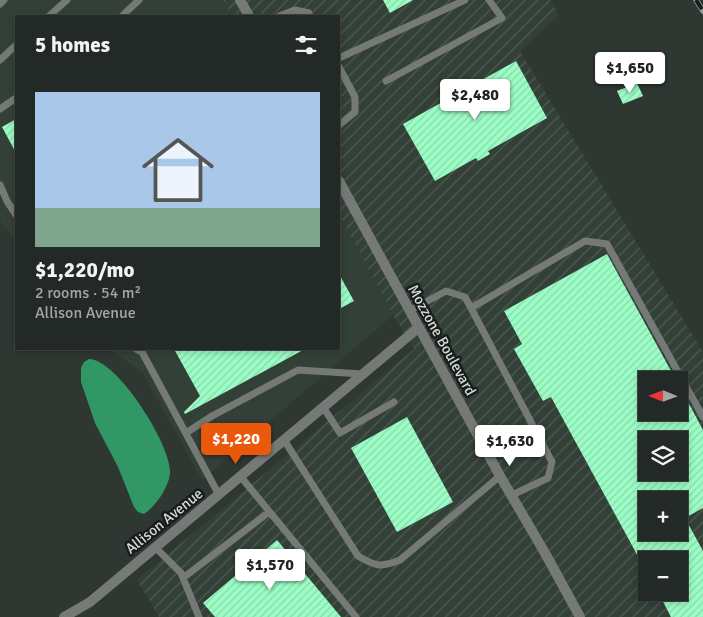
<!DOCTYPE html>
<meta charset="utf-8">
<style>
:root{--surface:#232926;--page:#2f3532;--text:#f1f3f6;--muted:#a3a6a7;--line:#404543;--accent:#ea580c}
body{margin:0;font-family:Signika,sans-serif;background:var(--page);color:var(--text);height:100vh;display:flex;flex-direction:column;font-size:19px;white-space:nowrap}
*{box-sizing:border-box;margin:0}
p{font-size:16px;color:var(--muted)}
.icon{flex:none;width:28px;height:28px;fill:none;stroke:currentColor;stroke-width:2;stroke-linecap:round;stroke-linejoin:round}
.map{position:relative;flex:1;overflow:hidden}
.drawer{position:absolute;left:15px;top:15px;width:325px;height:335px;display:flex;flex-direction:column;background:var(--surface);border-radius:0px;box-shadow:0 2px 8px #0003,0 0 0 1px var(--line)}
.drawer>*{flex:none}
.needle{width:32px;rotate:271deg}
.tools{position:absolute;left:638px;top:371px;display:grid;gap:10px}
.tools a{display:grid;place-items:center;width:50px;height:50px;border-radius:0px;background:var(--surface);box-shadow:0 2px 8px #0003,0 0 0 1px var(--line);font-size:25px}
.price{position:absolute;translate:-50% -42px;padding:0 11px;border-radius:5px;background:#fff;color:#222;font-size:16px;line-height:32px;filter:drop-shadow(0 1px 2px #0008)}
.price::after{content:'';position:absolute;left:50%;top:30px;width:15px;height:11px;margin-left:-8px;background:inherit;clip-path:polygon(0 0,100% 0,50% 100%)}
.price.current{background:var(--accent);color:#fff}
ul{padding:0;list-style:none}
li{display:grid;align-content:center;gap:10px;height:265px;padding:0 20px}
li span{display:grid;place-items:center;height:155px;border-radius:0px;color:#555}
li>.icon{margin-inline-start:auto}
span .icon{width:90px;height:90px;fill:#fffc;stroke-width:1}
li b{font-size:21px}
h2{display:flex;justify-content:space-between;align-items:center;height:60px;padding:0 20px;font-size:21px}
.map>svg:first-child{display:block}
.built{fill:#324037}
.industrial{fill:url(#industrial-furrows);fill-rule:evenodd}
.water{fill:#319764}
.building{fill:url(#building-hatch);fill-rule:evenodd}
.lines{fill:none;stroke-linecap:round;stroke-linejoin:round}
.lane{stroke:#767a77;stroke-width:7}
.street{stroke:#767a77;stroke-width:10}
.rail-casing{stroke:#969c98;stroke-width:5.5}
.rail{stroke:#191d1b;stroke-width:4;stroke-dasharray:11;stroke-linecap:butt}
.labels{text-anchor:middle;stroke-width:5;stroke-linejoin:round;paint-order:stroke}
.street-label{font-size:15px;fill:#d5dad7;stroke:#191d1b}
</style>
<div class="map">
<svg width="703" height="617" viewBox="0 0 703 617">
<defs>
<pattern id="industrial-furrows" width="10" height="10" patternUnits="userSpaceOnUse" patternTransform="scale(1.25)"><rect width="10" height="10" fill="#324037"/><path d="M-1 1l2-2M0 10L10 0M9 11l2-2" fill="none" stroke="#4f5b53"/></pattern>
<pattern id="building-hatch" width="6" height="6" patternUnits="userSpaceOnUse" patternTransform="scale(1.25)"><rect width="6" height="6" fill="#9bfdc5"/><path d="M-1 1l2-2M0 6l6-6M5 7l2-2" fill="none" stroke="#89d7aa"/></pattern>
</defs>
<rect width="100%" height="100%" fill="#2f3732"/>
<path class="built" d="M 0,0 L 223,0 L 232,16 L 16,16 L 16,242 L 0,221 Z
M 339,214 L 393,315 L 202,480 L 143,373 L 109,349 L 339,349 Z"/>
<path class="industrial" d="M 223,0 L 550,0 L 559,15 L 520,51 L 703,352 L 703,617 L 159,617 L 137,580 L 414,349 L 393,315 L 339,214 L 339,16 L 232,16 ZM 646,380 L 679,380 L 679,412 L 646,412 ZM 646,440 L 679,440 L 679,472 L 646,472 ZM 646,500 L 679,500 L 679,532 L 646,532 ZM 646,560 L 679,560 L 679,592 L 646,592 Z"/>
<path class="water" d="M 89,359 C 117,359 172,446 170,473 C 169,487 156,506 144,514 L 138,512 L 134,507 L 118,467 L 95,423 L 81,382 L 81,368 L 84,362 Z"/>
<path class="building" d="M 383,0 L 413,0 L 390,13 Z
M 516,61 L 547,118 L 488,151 L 490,154 L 478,161 L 476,158 L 435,181 L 403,124 Z
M 637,83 L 643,96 L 623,104 L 617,91 Z
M 16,119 L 16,153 L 2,127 Z
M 607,254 L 676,380 L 646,380 L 646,412 L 679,412 L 679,385 L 703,430 L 703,508 L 685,518 L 703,551 L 703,617 L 671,617 L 658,592 L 679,592 L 679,560 L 640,560 L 551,397 L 543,401 L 514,349 L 522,344 L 504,311 ZM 646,440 L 679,440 L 679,472 L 646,472 ZM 646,500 L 679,500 L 679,532 L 646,532 Z
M 339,274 L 354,301 L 339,309 Z
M 174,349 L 305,349 L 185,414 L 184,412 L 200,396 Z
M 407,417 L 453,502 L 397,532 L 351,448 Z
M 277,540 L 341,617 L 215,617 L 203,603 Z"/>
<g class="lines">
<path class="lane" d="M 0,4 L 4,0
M 49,16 L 67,0
M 122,16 L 139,0
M 279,16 L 295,10 L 309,13 L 310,16
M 339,58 L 465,0
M 0,60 L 16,45
M 339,67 L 355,97 L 355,112 L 339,125
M 386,81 L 502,18 L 489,0
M 0,109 L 16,98
M 0,185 L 7,201 L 16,215
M 409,311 L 446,291 L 465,297 L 471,308
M 136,349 L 142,352 L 219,495
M 323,407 L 340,433 L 394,402
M 186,433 L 212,416 L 298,370 L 362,374
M 284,440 L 358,556 C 375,566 380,568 400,560 L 500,476
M 241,477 L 356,617
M 512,495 L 548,478 L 552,462 L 471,308 L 585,241 L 607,244 L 703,417
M 156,548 L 181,573 L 199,617
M 183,578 L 269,512"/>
<path class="street" d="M 240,0 L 249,16
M 339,181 L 500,476 L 545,553 L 580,617
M 64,617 L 90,602 L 418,328"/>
<defs>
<path id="rail" d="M 696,0 L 703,11"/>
</defs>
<use href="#rail" class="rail-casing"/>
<use href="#rail" class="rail"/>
</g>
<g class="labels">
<g class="street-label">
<text transform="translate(442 340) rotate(61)" y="5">Mozzone Boulevard</text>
<text transform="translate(164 521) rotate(-39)" y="5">Allison Avenue</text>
</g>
</g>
</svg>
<div class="tools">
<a><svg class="needle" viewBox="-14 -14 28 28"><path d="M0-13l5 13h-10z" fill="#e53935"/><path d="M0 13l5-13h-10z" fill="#a3a6a7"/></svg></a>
<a><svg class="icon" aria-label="layers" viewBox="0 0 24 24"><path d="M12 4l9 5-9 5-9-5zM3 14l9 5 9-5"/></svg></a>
<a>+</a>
<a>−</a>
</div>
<b class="price" style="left:630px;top:94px">$1,650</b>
<b class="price" style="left:475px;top:121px">$2,480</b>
<b class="price current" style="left:236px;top:465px">$1,220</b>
<b class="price" style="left:510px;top:467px">$1,630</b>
<b class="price" style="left:270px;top:591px">$1,570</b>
<section class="drawer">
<h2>5 homes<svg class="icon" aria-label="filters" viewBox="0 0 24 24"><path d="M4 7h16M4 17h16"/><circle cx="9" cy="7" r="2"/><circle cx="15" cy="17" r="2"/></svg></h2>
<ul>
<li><span style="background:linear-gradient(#a9c7e8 75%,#7fa58c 0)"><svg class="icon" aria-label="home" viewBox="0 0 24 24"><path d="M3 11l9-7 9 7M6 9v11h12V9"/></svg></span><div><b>$1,220/mo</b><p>2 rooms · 54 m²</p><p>Allison Avenue</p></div></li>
</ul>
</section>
</div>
